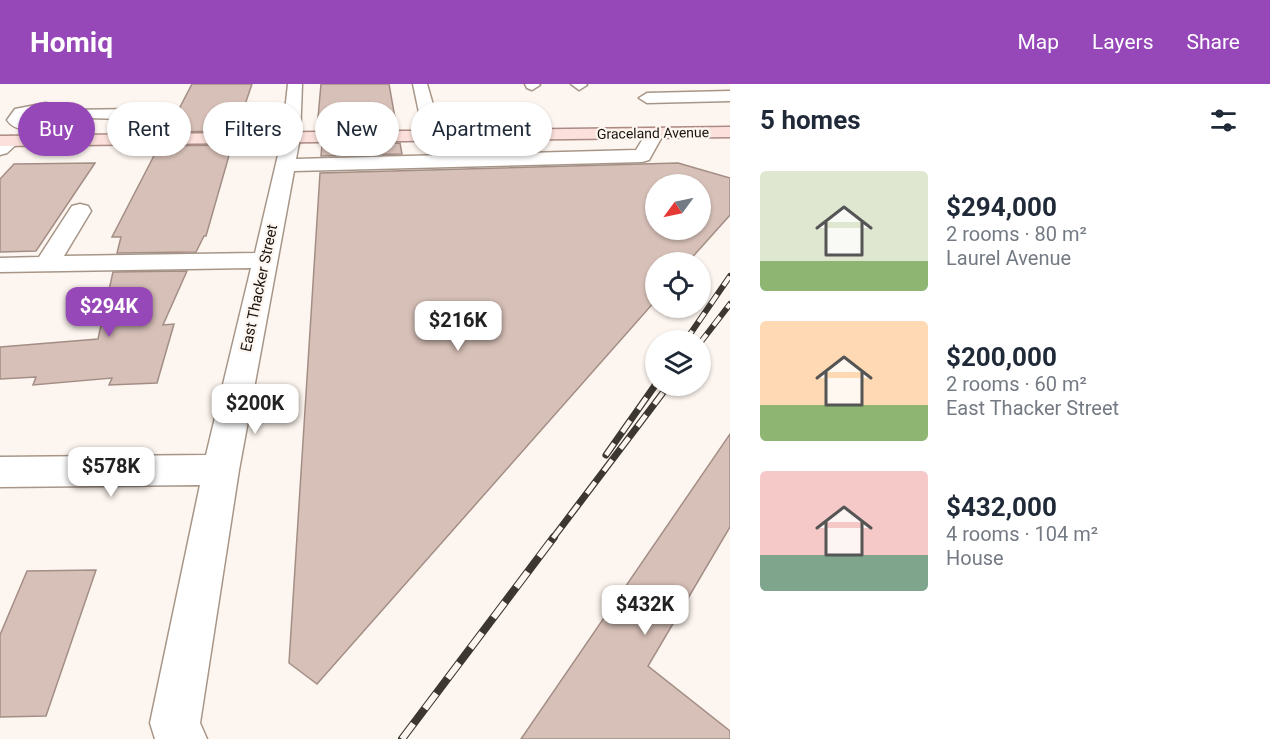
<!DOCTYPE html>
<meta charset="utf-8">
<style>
:root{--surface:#fff;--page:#f6f6f7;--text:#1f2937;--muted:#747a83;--accent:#9748b8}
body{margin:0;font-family:Roboto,sans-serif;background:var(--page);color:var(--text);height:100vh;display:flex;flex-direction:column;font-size:22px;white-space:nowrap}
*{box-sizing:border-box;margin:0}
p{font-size:20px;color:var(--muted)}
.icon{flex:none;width:33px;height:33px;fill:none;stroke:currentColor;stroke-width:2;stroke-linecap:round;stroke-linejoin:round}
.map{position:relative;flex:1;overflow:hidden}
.side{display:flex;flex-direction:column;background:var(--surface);width:540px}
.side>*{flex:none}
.banner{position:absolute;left:18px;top:18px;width:570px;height:54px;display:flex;gap:12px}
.needle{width:39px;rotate:237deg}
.tools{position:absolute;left:645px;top:90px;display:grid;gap:12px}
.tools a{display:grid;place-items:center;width:66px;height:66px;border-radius:50%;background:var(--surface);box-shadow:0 2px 4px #0004;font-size:30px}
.price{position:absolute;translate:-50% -51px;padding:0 14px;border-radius:12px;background:#fff;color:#222;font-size:20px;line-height:39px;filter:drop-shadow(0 2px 3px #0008)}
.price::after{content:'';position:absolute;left:50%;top:36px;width:18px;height:14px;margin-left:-9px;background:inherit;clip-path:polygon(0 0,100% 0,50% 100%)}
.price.active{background:var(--accent);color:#fff}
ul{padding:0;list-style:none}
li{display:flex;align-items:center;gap:18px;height:150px;padding:0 30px}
li span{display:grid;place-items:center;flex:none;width:168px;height:120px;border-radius:6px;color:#555}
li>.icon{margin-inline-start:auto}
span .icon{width:72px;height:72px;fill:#fffc;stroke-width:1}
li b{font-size:26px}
h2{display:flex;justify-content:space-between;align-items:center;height:72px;padding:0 30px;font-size:26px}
.tag{padding:0 21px;border-radius:27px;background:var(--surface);box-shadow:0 2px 4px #0004;font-size:21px;line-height:54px}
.tag.active{background:var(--accent);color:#fff}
header{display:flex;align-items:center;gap:36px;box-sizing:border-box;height:84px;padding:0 30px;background:var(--accent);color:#fff}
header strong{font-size:28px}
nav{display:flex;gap:33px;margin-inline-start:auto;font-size:21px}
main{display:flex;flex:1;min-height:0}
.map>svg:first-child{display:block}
.building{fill:#d7c0b8;stroke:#a38e86;stroke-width:1.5;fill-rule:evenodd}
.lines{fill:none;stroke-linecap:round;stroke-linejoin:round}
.minor-casing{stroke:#a79688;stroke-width:3}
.major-casing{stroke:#ab8b84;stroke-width:3}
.minor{fill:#fff;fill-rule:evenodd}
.major{fill:#fbe0db;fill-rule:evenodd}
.rail-far2-casing{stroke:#3d3731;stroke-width:6}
.rail-far1-casing{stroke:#3d3731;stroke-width:7}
.rail-casing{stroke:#3d3731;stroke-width:8}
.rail-far2{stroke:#fdf5ef;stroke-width:4;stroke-dasharray:11;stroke-linecap:butt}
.rail-far1{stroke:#fdf5ef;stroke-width:4.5;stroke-dasharray:14;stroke-linecap:butt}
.rail{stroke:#fdf5ef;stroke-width:6;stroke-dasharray:19;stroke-linecap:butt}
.labels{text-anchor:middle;stroke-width:4.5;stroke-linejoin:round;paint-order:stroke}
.far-street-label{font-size:14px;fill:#1a140e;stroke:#fdf5ef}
.street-label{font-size:15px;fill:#1a140e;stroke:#fdf5ef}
</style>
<header>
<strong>Homiq</strong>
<nav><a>Map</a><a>Layers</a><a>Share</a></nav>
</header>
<main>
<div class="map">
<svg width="730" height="655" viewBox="0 0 730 655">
<rect width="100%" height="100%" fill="#fdf5ef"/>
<path class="building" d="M 192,0 L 252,0 L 236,47 L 167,48 Z
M 321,0 L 389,0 L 397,45 L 323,46 L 323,34 L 318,34 Z
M 400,59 L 402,70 L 321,72 L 322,60 Z
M 232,61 L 206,152 L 204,152 L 196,168 L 117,169 L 121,153 L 112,153 L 159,62 Z
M 95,79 L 36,167 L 0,168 L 0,95 L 14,80 Z
M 678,79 L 730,94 L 730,131 L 688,178 L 656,178 L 656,216 L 317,600 L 289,579 L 320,89 ZM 656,100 L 700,100 L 700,146 L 656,146 Z
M 187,187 L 163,241 L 174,240 L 157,299 L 109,301 L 112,294 L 33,301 L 36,293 L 0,295 L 0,263 L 98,255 L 113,188 Z
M 730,350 L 730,443 L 648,582 L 730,647 L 730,655 L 521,655 Z
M 96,486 L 46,632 L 0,633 L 0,551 L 27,487 Z"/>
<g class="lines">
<defs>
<path id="minor" d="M 288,0 L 302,0 L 300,54 L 296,75 L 636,66 L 649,45 L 661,45 L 664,49 L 649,76 L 642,78 L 294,87 L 239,386 L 200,639 L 207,655 L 155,655 L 150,639 L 200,401 L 0,403 L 0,373 L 206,371 L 251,184 L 0,188 L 0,174 L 39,173 L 72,122 L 80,120 L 88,122 L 91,127 L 64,172 L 255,169 L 282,54 Z
M 413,0 L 427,0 L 442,52 L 439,56 L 427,56 L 424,52 Z
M 525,0 L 539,0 L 540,1 L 532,6 L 527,4 Z
M 571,0 L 586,0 L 587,1 L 579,6 Z
M 730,7 L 730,17 L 647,19 L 639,14 L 647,9 Z
M 46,19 L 66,26 L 136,25 L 144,30 L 125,60 L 113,60 L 110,56 L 124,35 C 105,35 82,32 63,36 C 47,40 20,55 7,36 L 15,25 ZM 46,29 L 49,30 L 37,34 L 26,34 Z
M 11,52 L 17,53 L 20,57 L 7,69 L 0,71 L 0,56 Z"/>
<path id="major" d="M 730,43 L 730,53 L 0,62 L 0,52 Z"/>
</defs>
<use href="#minor" class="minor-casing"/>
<use href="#major" class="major-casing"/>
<use href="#minor" class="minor"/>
<use href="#major" class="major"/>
<defs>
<path id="rail-far2" d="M 686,256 L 730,192
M 700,259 L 730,220"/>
<path id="rail-far1" d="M 606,371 L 656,300
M 553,454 L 668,302"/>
<path id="rail" d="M 402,655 L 554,453"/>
</defs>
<use href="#rail-far2" class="rail-far2-casing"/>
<use href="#rail-far1" class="rail-far1-casing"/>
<use href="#rail" class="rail-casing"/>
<use href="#rail-far2" class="rail-far2"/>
<use href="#rail-far1" class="rail-far1"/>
<use href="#rail" class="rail"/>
</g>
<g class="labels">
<g class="far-street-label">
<text transform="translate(653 49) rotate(-1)" y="5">Graceland Avenue</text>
</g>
<g class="street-label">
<text transform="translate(259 204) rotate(-78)" y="5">East Thacker Street</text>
</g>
</g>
</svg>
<div class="tools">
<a><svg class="needle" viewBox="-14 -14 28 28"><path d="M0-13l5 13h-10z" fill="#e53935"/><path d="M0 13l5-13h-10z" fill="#747a83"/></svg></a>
<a><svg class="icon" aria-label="locate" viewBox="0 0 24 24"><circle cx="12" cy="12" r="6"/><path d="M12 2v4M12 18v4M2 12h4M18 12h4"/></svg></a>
<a><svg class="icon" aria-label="layers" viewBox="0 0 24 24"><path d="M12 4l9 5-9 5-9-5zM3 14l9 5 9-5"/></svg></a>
</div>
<b class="price active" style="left:109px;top:254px">$294K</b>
<b class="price" style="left:458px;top:268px">$216K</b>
<b class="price" style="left:255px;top:351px">$200K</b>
<b class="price" style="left:111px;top:414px">$578K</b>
<b class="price" style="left:645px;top:552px">$432K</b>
<div class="banner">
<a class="tag active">Buy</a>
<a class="tag">Rent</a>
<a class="tag">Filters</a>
<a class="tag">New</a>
<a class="tag">Apartment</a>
</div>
</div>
<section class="side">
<h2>5 homes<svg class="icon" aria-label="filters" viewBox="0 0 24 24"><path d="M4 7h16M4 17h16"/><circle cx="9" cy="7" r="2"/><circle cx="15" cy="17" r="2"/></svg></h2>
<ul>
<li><span style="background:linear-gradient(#dfe7d0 75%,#8fb573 0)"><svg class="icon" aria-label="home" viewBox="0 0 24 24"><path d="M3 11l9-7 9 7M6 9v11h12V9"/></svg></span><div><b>$294,000</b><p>2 rooms · 80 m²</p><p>Laurel Avenue</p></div></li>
<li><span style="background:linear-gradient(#ffd9b3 70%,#8fb573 0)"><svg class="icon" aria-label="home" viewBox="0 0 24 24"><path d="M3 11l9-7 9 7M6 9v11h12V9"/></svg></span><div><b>$200,000</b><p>2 rooms · 60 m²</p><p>East Thacker Street</p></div></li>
<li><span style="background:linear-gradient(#f6c9c9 70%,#7fa58c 0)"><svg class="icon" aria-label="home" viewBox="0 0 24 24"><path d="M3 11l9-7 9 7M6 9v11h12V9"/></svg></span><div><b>$432,000</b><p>4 rooms · 104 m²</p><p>House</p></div></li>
</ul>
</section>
</main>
